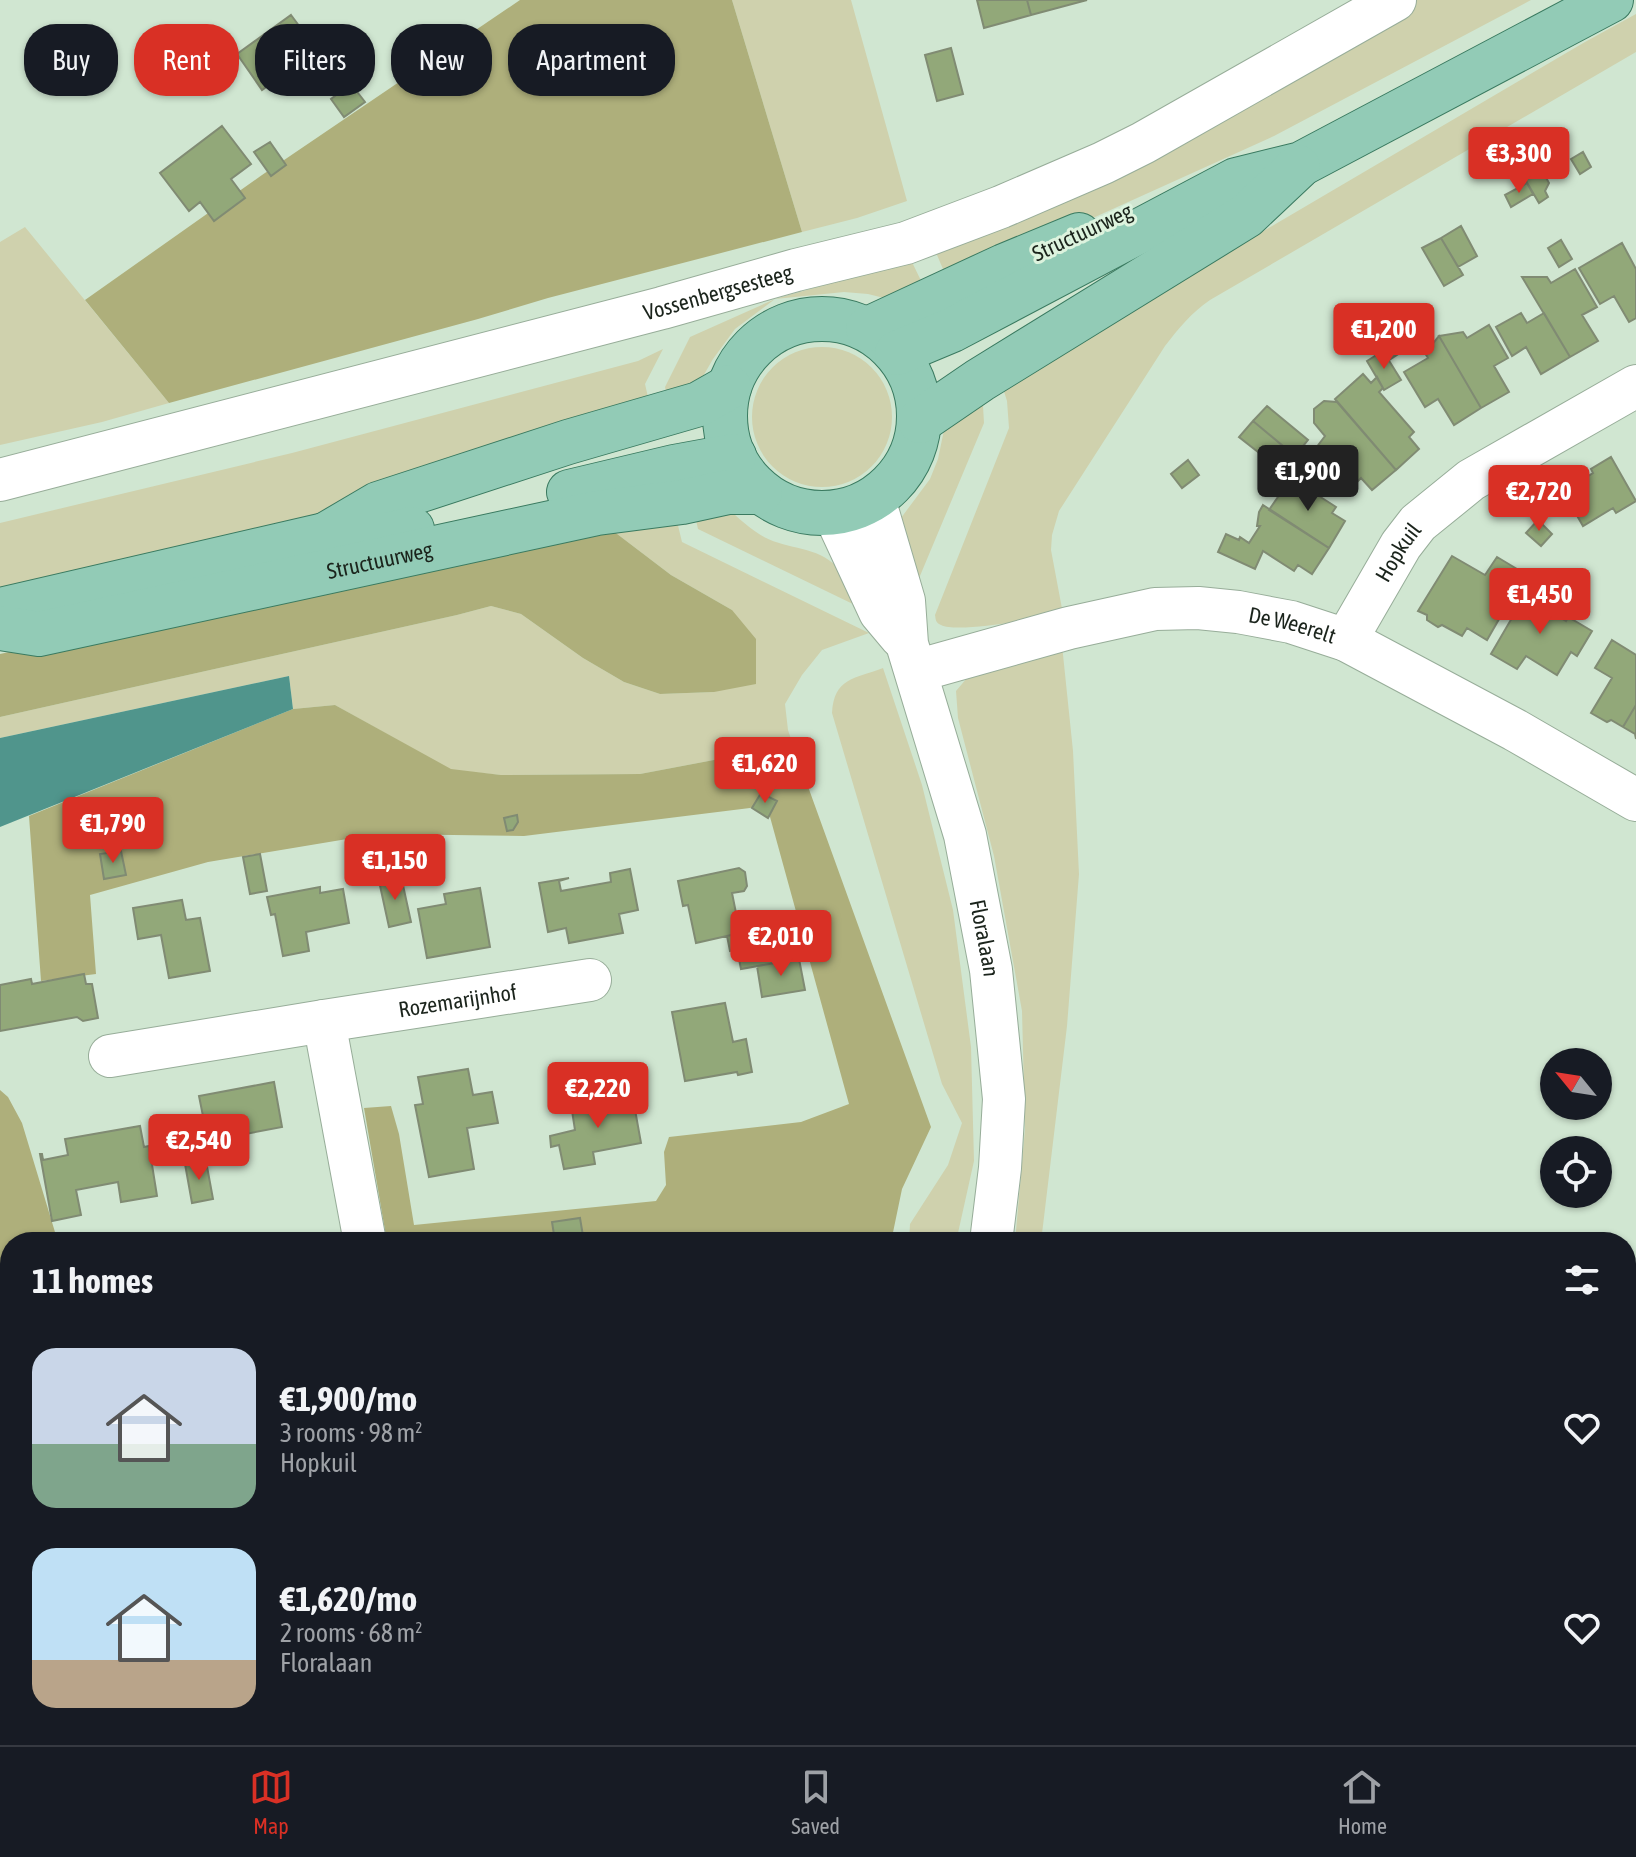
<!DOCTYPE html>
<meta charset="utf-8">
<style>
:root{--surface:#171b24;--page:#20242c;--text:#f1f3f6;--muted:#9ea1a6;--line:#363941;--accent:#d93025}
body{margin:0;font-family:"Asap Condensed",sans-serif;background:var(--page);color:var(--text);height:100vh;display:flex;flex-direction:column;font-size:30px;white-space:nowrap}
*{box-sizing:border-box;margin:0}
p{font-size:26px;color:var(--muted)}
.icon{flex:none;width:44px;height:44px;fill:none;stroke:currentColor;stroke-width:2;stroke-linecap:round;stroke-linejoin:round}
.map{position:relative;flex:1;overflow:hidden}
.drawer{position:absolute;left:0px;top:1232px;width:1636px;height:514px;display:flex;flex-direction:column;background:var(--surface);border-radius:32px 32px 0 0;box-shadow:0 2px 6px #0004}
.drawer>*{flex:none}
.hud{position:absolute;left:24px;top:24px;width:800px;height:72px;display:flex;gap:16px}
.needle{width:52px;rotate:300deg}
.buttons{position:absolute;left:1540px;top:1048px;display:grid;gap:16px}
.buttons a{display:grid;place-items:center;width:72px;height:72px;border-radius:50%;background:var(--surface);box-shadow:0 2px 6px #0004;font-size:40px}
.price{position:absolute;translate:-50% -68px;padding:0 18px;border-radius:8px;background:var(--accent);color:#fff;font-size:26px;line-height:52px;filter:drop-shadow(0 2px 4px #0008)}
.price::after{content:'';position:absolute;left:50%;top:48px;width:24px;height:18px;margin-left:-12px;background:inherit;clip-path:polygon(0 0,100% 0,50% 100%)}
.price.current{background:#222;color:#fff}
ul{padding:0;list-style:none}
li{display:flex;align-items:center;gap:24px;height:200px;padding:0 32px}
li span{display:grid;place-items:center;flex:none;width:224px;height:160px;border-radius:24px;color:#555}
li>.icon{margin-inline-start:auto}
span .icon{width:96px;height:96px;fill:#fffc;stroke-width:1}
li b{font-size:34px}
h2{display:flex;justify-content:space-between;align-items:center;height:96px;padding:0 32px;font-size:34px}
.chip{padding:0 28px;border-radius:32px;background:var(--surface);box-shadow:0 2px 6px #0004;font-size:28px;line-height:72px}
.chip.current{background:var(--accent);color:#fff}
.tab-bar{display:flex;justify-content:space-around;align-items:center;height:112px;border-top:2px solid var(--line);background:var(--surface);font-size:22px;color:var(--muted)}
.tab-bar a{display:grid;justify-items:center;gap:4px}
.tab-bar .current{color:var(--accent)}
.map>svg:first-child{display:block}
.green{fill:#cfd1ad}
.forest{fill:#aeaf7b}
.water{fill:#50958c}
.building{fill:#92a879;stroke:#808b73;stroke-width:2}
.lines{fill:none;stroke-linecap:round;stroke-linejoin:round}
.minor-casing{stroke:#97ad99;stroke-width:44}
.major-casing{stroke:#3a7a60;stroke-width:46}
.minor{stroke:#fff;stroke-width:42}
.major{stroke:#92cbb6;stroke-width:44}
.labels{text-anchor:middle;stroke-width:6;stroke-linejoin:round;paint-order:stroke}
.street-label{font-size:22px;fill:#1b241c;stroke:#ddf3de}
</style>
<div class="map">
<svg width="1636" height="1745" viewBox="0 0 1636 1745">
<rect width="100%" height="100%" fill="#d0e6d1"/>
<path class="green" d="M 732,0 L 851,0 L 907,201 L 857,218 L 802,232 Z
M 1415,0 L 1531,0 L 1274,136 L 949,283 L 934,248 Z
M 1636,14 L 1636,52 L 1210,300 C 1191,313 1179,328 1165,346 L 1059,511 L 1052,535 L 1051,550 L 1063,614 C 1038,617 960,634 941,625 C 935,622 936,620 935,615 L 1009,428 L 1007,401 L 1001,382 L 1226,253 L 1585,42 Z
M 25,227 L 169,403 L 102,422 L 0,445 L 0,242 Z
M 910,258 L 926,291 L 884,298 L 868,294 L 844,292 L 775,299 L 735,329 L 713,359 L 698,385 L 668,401 L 665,387 L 690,337 L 775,299 L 890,266 Z
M752 417a70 70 0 1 1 140 0a70 70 0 1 1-140 0Z
M 663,349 L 645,384 L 650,406 L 330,513 L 0,592 L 0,523 L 292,453 L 638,361 Z
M 977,391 L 983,406 L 984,423 L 912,595 L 901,518 L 930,479 L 938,459 L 944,430 Z
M 725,506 C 737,517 750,529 764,537 C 789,550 817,546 837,567 C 846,577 851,594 857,606 L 698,529 L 694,511 Z
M 674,509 L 682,542 L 869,633 L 822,650 L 802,675 L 785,704 L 788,730 L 793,745 L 640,774 L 501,775 L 451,770 L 335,705 L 293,709 L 289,676 L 0,738 L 0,717 L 457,615 L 491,606 L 521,614 L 583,658 L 624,682 L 660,694 L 714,692 L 732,610 L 671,575 L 604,524 Z
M 1062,645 L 1073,751 L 1079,874 L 1067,1026 L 1041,1242 L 1015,1242 L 1025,1129 L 1022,1011 L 994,856 L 958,718 L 956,691 L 978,665 Z
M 883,668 L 922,785 L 953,910 L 971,1047 L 974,1161 L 956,1242 L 909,1242 L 910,1224 L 948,1165 L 962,1123 L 942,1084 L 832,713 C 834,678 854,679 883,668 Z
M 774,1736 L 860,1736 L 858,1745 L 767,1745 Z"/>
<path class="forest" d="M 520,0 L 732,0 L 802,232 L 548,298 L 478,319 L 169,403 L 85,300 L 262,175 Z
M 604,524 L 671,575 L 732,610 L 756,639 L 756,684 L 714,692 L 660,694 L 624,682 L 583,658 L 521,614 L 491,606 L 457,615 L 0,717 L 0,654 L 236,602 Z
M 335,705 L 451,769 L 501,775 L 640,774 L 793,745 L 931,1127 L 902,1189 L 891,1242 L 387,1242 L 364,1108 L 391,1106 L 399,1134 L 414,1225 L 656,1201 L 666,1185 L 664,1152 L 669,1137 L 801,1122 L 849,1104 L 767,806 L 524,836 L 377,834 L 208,862 L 90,895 L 96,974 L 41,981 L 29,816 L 293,709 Z
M 0,1090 L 8,1097 L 22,1123 L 58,1242 L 10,1242 L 10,1331 L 0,1333 Z"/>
<path class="water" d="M 289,676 L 293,709 L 0,827 L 0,738 Z"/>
<path class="building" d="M 977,0 L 1027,0 L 1031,15 L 984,28 Z
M 1027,0 L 1087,0 L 1031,15 Z
M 291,15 L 317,50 L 262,90 L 237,54 Z
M 951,48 L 963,94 L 937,101 L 925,55 Z
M 351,84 L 365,102 L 344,117 L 331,99 Z
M 222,126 L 251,164 L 231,179 L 245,198 L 214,221 L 200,202 L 189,211 L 160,173 Z
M 270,142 L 286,165 L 271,176 L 254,152 Z
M 1583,152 L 1591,167 L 1580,174 L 1571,159 Z
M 1539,165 L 1549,183 L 1545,191 L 1548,197 L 1539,203 L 1522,174 Z
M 1527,183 L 1533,194 L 1511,207 L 1505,195 Z
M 1461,226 L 1477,256 L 1458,267 L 1441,238 Z
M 1441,238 L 1463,275 L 1444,286 L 1422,248 Z
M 1561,240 L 1572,259 L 1559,267 L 1548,248 Z
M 1622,243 L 1636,269 L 1636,318 L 1629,322 L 1614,296 L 1600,304 L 1579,268 Z
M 1575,269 L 1597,307 L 1582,315 L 1598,341 L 1570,357 L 1522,277 L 1547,277 L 1551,283 Z
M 1521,313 L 1527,323 L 1544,313 L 1570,357 L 1541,374 L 1526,347 L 1512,356 L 1496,327 Z
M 1489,325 L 1508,358 L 1494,366 L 1509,392 L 1481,408 L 1439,336 L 1463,332 L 1467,338 Z
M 1387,332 L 1400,353 L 1389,360 L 1376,339 Z
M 1439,336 L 1481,408 L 1454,425 L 1438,399 L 1425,407 L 1404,372 L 1428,358 L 1425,353 Z
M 1383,351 L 1401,380 L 1384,390 L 1367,361 Z
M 1363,374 L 1371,383 L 1377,377 L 1383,388 L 1379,392 L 1414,432 L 1409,437 L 1419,449 L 1396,470 L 1335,399 Z
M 1324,401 L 1337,402 L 1396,470 L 1372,490 L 1361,478 L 1356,483 L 1330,452 L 1326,456 L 1316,448 L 1325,436 L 1314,423 L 1314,409 Z
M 1267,406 L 1308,440 L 1295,456 L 1253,421 Z
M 1253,421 L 1295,456 L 1279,475 L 1269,467 L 1272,463 L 1239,437 Z
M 1611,457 L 1636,501 L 1616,513 L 1613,508 L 1583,526 L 1563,491 L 1593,473 L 1591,469 Z
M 1188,460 L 1199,475 L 1182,488 L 1171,474 Z
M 1291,478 L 1336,507 L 1332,513 L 1345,521 L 1329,548 L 1269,510 Z
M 1263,505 L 1329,548 L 1312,574 L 1298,565 L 1294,571 L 1263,551 L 1255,569 L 1218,552 L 1226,534 L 1239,540 L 1240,537 L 1249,543 L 1260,526 L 1257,526 L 1259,512 Z
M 1538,520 L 1552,534 L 1541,546 L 1526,533 Z
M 1452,556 L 1485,575 L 1497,557 L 1522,572 L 1511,591 L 1514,593 L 1487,640 L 1467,628 L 1462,636 L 1442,625 L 1438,627 L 1427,620 L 1427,615 L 1418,611 Z
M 1530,587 L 1548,598 L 1543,607 L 1566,621 L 1568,617 L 1592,631 L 1577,656 L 1571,652 L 1557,675 L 1526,656 L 1517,669 L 1491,654 Z
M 1612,640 L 1636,655 L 1636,705 L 1623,727 L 1611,720 L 1607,722 L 1591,713 L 1612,678 L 1595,668 Z
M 1636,705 L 1636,739 L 1635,734 L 1623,727 Z
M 761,793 L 777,801 L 768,818 L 752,808 Z
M 517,815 L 518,822 L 513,830 L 507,831 L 504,818 Z
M 121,851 L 126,875 L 104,879 L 100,854 Z
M 260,854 L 267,891 L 250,894 L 243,857 Z
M 739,868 L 745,872 L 747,886 L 744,891 L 732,893 L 740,933 L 696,943 L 688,905 L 683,906 L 678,881 Z
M 630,869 L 638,910 L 619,914 L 623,933 L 569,943 L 566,928 L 548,932 L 539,883 L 569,878 L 559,881 L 561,891 L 611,882 L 610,873 Z
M 401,876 L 411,922 L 389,927 L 379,881 Z
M 320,887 L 320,893 L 343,889 L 349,923 L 306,932 L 309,951 L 283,956 L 275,914 L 271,915 L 267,897 Z
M 480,888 L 490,947 L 427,958 L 418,909 L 446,904 L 444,894 Z
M 182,900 L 186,920 L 200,918 L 210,971 L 169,978 L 161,935 L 138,939 L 133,908 Z
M 806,912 L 816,955 L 798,959 L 797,952 L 795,953 L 789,922 L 795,914 Z
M 789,922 L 795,953 L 797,952 L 798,959 L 741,969 L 737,949 L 730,951 L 727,936 Z
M 799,959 L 805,990 L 762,997 L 757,966 Z
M 84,974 L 86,984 L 92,984 L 98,1018 L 83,1021 L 77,1017 L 0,1031 L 0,985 L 31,979 L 32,984 Z
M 725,1003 L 733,1042 L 746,1039 L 752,1072 L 738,1075 L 737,1072 L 685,1081 L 672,1012 Z
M 468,1069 L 473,1095 L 492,1092 L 498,1123 L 467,1128 L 474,1169 L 429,1177 L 415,1105 L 423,1104 L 418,1077 Z
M 274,1082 L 282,1127 L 208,1141 L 199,1096 Z
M 632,1093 L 641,1143 L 593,1152 L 595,1164 L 564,1169 L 559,1145 L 551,1147 L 550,1136 L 575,1130 L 571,1104 Z
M 140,1126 L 144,1147 L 149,1146 L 157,1196 L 121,1202 L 118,1182 L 76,1190 L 81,1215 L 52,1221 L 40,1154 L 42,1154 L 43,1160 L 68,1155 L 65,1139 Z
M 206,1161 L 213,1199 L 192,1203 L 185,1164 Z
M 580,1218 L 583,1236 L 555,1241 L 552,1222 Z
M 8,1562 L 10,1562 L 10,1614 L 3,1613 Z
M 0,1734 L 44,1739 L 43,1745 L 0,1745 Z
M 100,1736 L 122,1736 L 121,1745 L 99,1745 Z
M 142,1736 L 206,1736 L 205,1745 L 141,1745 Z
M 282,1736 L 355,1736 L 354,1745 L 281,1745 Z
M 389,1736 L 478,1736 L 477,1745 L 425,1745 L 388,1741 Z
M 521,1736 L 544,1736 L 543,1745 L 520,1745 Z"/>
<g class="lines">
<defs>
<g id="minor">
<path id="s1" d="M 0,480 L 662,308 L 796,270 L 906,243 L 1001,207 L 1103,163 L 1143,143 L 1395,0"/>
<path id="s2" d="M 874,499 L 904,601 L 907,644 L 965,835 L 991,970 L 1004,1099 L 1000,1168 L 991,1242"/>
<path d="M 834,513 L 880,612 L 901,637"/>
<path id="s3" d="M 1346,640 L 1401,545 L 1418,523 L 1471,480 L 1636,386"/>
<path id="s4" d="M 916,671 L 1069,628 L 1155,609 L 1198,608 L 1238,612 L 1291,622 L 1346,640 L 1515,730 L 1636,800"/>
<path d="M 324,1021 L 365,1242"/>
<path id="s5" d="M 110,1056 L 324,1021 L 590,980"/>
<path d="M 0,1357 L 10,1355"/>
<path d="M 882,1745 L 884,1736"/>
</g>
<g id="major">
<circle cx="822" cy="416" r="97"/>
<path d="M 868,329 L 1004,266 L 1079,235"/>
<path d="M 897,353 L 952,330 L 1236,180 L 1301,164 L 1611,0"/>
<path d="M 920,421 L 980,380 L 1246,216 L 1298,167"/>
<path d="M 569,492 L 674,467 L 734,456"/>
<path d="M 327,534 L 378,504 L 568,442 L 699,404 L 729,387"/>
<path d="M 0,610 L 325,535 L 387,535 L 412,529"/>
<path id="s6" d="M 0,628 L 39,634 L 597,513 L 682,502 L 728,492 L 760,492"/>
</g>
</defs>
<use href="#minor" class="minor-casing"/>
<use href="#major" class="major-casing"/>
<use href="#minor" class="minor"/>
<use href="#major" class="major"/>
</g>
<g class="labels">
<g class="street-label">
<text transform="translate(1082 232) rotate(-25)" y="8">Structuurweg</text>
<text dy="8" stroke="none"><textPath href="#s1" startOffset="742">Vossenbergsesteeg</textPath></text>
<text dy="8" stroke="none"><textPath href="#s3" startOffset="102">Hopkuil</textPath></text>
<text dy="8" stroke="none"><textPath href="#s6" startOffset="388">Structuurweg</textPath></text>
<text dy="8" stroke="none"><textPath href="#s4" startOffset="386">De Weerelt</textPath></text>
<text dy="8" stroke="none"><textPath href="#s2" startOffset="454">Floralaan</textPath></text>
<text dy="8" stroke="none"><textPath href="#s5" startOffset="352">Rozemarijnhof</textPath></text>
</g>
</g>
</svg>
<div class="buttons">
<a><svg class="needle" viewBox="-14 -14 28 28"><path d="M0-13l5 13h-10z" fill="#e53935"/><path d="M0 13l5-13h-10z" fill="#9ea1a6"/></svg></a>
<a><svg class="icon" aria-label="locate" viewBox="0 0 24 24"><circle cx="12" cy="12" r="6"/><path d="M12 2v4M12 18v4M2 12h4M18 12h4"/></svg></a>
</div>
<b class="price" style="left:1519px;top:195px">€3,300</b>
<b class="price" style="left:1384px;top:371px">€1,200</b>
<b class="price current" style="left:1308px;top:513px">€1,900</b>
<b class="price" style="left:1539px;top:533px">€2,720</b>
<b class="price" style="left:1540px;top:636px">€1,450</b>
<b class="price" style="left:765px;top:805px">€1,620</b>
<b class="price" style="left:113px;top:865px">€1,790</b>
<b class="price" style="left:395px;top:902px">€1,150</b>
<b class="price" style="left:781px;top:978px">€2,010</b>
<b class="price" style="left:598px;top:1130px">€2,220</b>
<b class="price" style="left:199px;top:1182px">€2,540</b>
<div class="hud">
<a class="chip">Buy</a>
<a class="chip current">Rent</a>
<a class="chip">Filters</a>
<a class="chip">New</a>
<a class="chip">Apartment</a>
</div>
<section class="drawer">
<h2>11 homes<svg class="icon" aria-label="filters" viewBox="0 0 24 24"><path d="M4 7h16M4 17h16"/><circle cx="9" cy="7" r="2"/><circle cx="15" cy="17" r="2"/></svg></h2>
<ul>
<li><span style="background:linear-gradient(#c9d6e8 60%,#7fa58c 0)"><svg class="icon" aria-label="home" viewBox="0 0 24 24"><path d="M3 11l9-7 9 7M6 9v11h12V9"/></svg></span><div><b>€1,900/mo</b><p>3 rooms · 98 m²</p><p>Hopkuil</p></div><svg class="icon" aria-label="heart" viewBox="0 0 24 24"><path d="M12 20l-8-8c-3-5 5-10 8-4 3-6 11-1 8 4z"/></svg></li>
<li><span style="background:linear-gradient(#bfe0f5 70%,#b9a48a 0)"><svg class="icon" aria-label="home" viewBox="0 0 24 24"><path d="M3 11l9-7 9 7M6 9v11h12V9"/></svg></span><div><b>€1,620/mo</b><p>2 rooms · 68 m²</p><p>Floralaan</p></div><svg class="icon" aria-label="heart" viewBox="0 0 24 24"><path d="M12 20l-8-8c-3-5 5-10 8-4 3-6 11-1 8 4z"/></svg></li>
</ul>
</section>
</div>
<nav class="tab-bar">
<a class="current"><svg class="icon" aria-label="map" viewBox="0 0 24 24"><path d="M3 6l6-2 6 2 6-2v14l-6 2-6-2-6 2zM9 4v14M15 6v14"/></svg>Map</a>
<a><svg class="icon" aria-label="saved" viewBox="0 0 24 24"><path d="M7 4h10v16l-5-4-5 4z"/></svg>Saved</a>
<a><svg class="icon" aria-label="home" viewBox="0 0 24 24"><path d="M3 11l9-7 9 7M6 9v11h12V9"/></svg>Home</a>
</nav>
